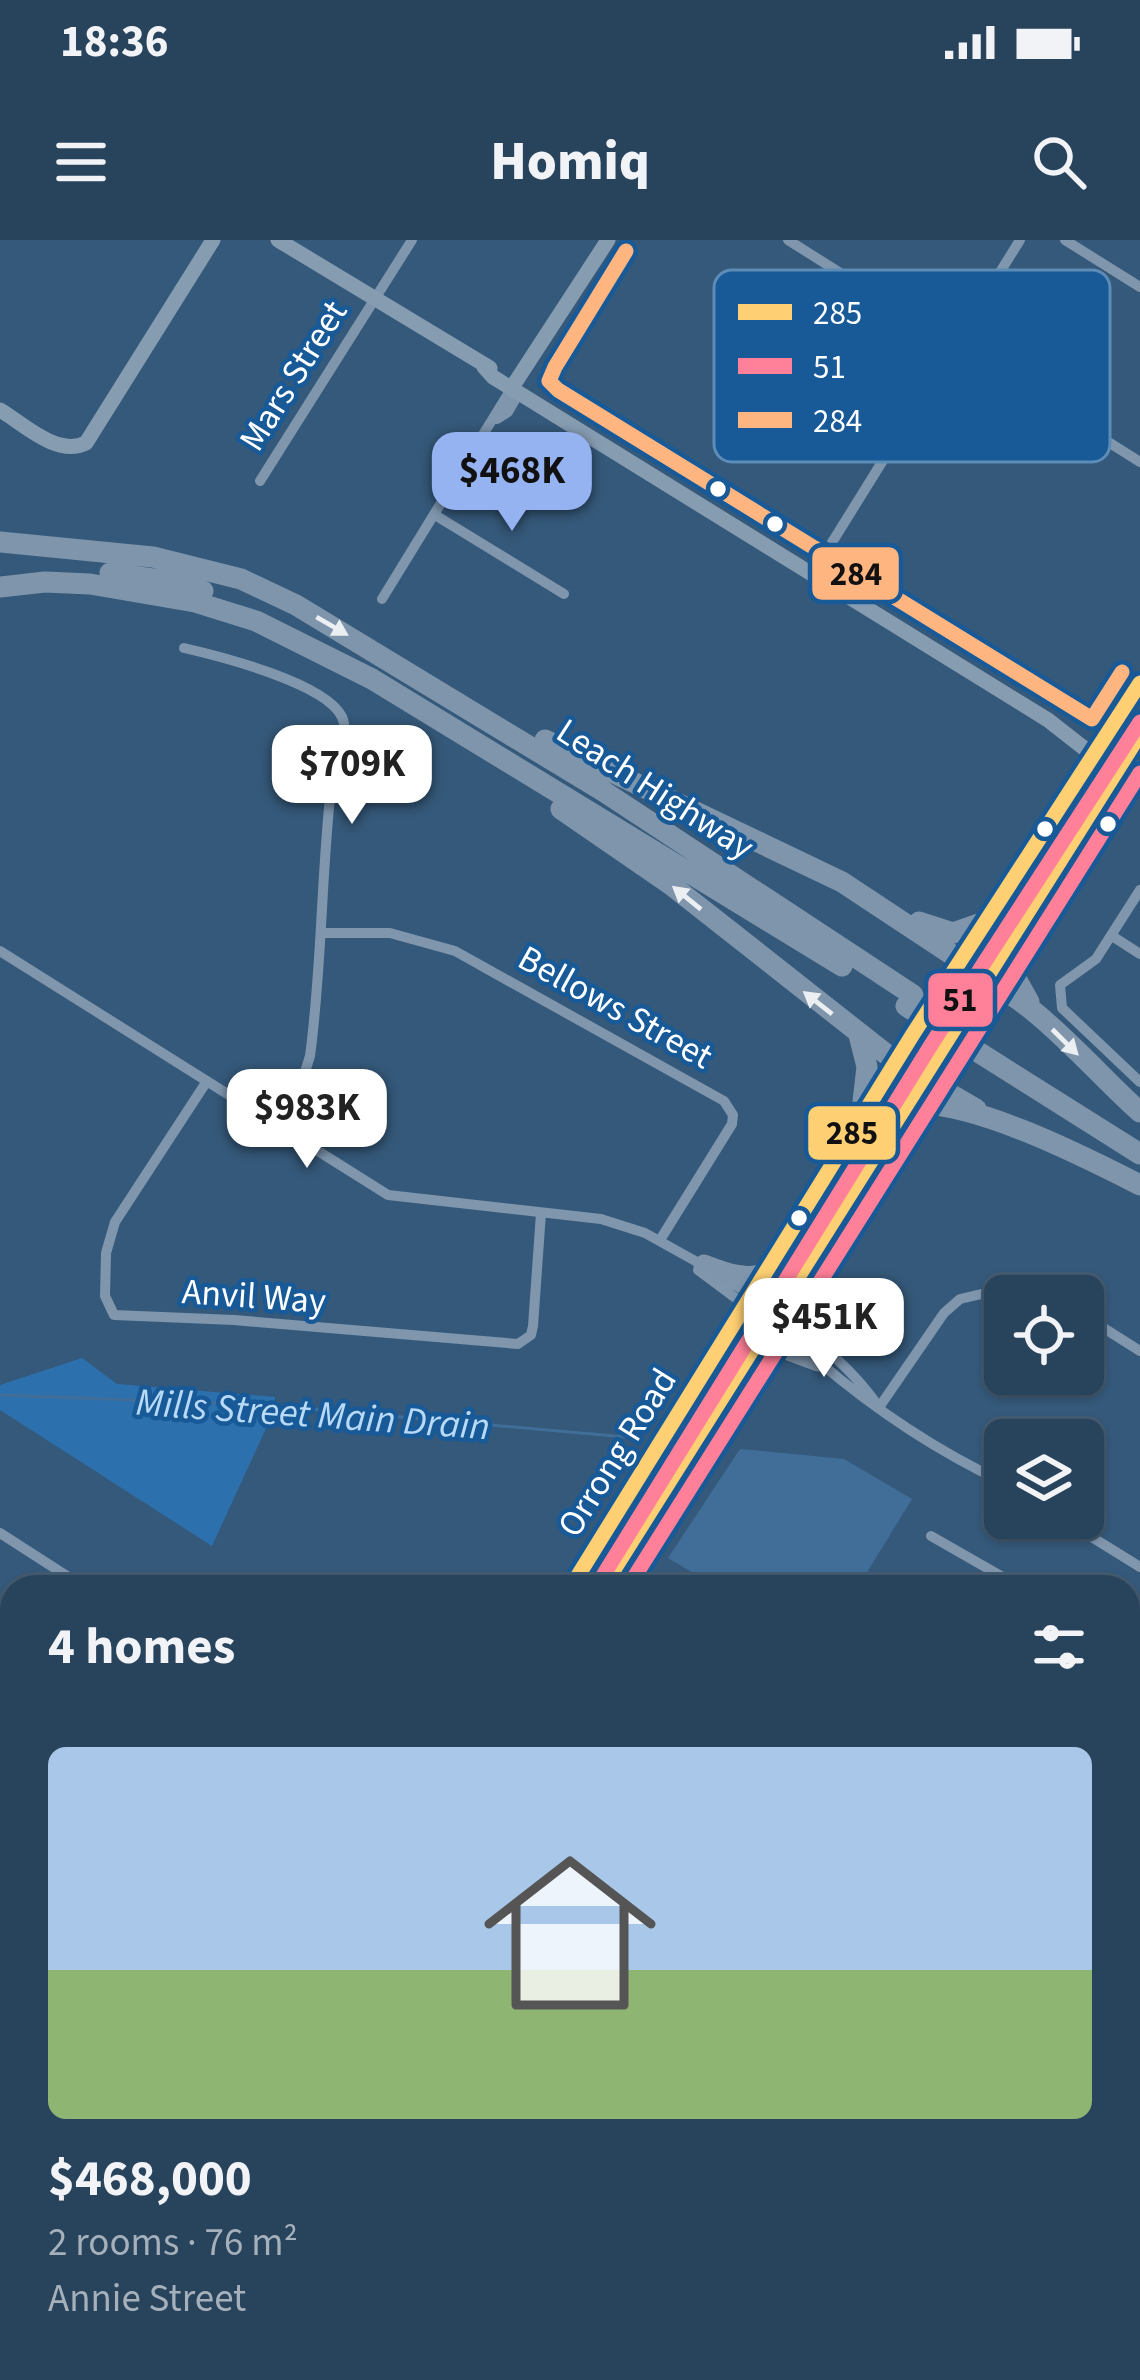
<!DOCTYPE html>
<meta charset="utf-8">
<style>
:root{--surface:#28435c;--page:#304a62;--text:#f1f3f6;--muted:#a5b0bb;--line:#445c72;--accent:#95b2f1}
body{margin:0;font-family:"Source Sans 3",sans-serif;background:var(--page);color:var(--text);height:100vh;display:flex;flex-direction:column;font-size:45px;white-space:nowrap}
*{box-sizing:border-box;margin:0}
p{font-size:39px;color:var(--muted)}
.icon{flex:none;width:66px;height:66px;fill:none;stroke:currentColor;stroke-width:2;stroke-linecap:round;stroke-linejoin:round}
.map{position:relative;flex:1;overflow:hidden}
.side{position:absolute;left:0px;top:1335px;width:1140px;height:807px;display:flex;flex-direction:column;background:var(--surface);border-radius:36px 36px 0 0;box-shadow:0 3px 9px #0004,0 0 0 3px var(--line)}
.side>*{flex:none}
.fabs{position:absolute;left:984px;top:1035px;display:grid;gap:24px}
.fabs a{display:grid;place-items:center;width:120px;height:120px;border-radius:18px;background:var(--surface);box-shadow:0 3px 9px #0004,0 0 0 3px var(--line);font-size:60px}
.price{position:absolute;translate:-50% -102px;padding:0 27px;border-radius:24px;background:#fff;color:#222;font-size:39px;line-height:78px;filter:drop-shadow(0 3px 6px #0008)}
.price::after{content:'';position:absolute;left:50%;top:72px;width:36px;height:27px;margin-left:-18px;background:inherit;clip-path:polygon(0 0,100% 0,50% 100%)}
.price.selected{background:var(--accent);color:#111}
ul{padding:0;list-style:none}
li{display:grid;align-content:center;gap:24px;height:636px;padding:0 48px}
li span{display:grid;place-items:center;height:372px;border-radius:18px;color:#555}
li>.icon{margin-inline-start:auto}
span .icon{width:216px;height:216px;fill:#fffc;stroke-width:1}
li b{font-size:51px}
h2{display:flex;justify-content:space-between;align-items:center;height:144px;padding:0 48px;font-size:51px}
.status{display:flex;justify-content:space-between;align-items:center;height:84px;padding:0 60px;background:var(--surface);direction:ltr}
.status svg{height:33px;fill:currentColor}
header{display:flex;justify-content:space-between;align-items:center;height:156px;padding:0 48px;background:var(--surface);font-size:54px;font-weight:800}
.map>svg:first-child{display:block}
.green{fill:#2d70ae}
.water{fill:#416e99}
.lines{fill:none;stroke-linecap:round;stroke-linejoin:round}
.stream{stroke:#416e99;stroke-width:3}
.street{stroke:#7f96ad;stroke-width:10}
.secondary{stroke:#869cb1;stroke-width:15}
.highway{stroke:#7f95ab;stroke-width:21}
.highway-bridge{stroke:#7f95ab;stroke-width:21}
.bus-1-casing{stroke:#185a97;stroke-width:24}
.bus-2-casing{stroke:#185a97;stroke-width:24}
.bus-3-casing{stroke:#185a97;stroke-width:24}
.bus-1{stroke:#fed073;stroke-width:15}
.bus-2{stroke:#ff8098;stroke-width:15}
.bus-3{stroke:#ffb580;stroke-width:15}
.oneway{fill:#eceff2}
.bus-dot{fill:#fff;stroke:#185a97;stroke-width:4.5}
.labels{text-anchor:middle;stroke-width:9;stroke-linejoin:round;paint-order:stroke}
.street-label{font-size:36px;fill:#fff;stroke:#185a97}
.water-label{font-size:39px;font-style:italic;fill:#b8daf7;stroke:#185a97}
.key{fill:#185a97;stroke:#5d8cb6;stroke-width:3}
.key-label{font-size:33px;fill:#fff}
.line-badge{stroke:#185a97;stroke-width:4.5}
.pale-badge-label{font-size:33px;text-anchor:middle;font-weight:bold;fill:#111}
</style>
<div class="status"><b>18:36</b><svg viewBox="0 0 49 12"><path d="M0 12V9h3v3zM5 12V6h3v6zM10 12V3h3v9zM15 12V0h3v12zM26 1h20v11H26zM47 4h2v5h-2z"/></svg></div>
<header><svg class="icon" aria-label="menu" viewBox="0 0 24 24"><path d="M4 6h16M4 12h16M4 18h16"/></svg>Homiq<svg class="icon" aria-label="search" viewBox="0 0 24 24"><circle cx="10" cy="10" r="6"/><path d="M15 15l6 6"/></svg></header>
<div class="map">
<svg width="1140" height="2140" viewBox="0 0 1140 2140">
<rect width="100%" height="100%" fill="#35597a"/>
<path class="green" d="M 82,1118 L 117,1144 L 275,1157 L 274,1171 L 212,1306 L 0,1170 L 0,1145 Z"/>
<path class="water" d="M 740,1209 L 844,1219 L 912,1259 L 858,1347 L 717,1347 L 668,1318 Z
M 568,2130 L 658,2130 L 673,2140 L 561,2140 Z"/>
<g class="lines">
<path class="stream" d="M 0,1155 L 266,1165 L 626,1197"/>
<path class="street" d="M 788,0 L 1140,222
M 1065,0 L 1140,47
M 497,179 L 508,172 L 519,153
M 260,241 L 412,0
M 435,275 L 564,354
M 813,333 L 1020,0
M 382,359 L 511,149
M 184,408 C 219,416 326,443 342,477 C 351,497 334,527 331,548 C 321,637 322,727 310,816 L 304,835 L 272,882
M 1131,511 L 1134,528 L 1140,534
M 1108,546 L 1140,543
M 1140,650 L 1096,719 L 1060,745 L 1062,768 L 1140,842
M 322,693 L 390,693 L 455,711 L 724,861 L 733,875 L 732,884 L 660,1000
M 1112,696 L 1140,714
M 0,711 L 388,955 L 601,979 L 645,993 L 706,1027
M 207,841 L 115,982 L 106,1013 L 105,1056 L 114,1075 L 234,1080 L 518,1104 L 531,1095 L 533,1086 L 541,973
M 698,1030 L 804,1109
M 727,1040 C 782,1075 837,1109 876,1163
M 1083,1075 L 1140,1111
M 818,1121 C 873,1168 939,1212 1005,1243
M 880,1166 L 944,1073 L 960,1059 L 1021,1045 L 1040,1048 L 1053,1056
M 1061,1278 L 1140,1327
M 0,1293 L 84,1347
M 931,1296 L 1020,1347
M 1128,1419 L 1140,1427
M 0,1447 L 12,1427
M 1128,1738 L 1140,1719
M 0,2087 L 12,2094
M 877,2140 L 883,2130"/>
<path class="secondary" d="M 278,0 L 490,128
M 484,127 L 493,137 L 1048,480 L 1094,516 L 1123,505 L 1134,492
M 511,149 L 608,0
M 0,170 C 25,185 57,217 86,203 L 213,0
M 0,1649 L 12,1656
M 768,2130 L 784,2140"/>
<path class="highway" d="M 0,302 L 153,317 L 241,339 L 296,365 L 603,551 L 913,755
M 110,333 L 167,341 L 203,351
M 0,347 L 45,342 L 90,344 L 195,362 L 256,381 L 372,439 L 842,726
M 545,500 L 842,642 L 954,716 L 966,734
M 561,569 L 670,644 L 886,814 L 897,819 L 939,814
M 919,682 L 953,693 L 985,682
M 1013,695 L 1015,737 L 1029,762
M 975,738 C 1028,750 1097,835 1140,872
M 859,795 L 867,827 L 862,870
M 964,803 L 1140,914
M 918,829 L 933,844 L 976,869
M 906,865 C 966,856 1085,917 1140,945
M 704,1025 C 725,1033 747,1042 769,1032
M 802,1088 L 801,1061 L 809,1034
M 754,1106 L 772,1104 L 818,1121
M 571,1347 L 913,794 L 1140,443
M 603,1347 L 1140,494
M 101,2140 L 106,2130
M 132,2140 L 137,2130"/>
<path class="highway-bridge" d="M 906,766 L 964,803"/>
<defs>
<path id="bus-1" d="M 571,1347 L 913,794 L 1140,443
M 603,1347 L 1140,494"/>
<path id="bus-2" d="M 596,1347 L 931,805 L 1140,482
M 628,1347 L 1140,533"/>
<path id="bus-3" d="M 626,11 L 555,127 L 549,141 L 558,150 L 1092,479 L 1122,432"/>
</defs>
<use href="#bus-1" class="bus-1-casing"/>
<use href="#bus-2" class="bus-2-casing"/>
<use href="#bus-3" class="bus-3-casing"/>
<use href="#bus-1" class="bus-1"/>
<use href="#bus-2" class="bus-2"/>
<use href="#bus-3" class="bus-3"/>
</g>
<defs><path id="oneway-solid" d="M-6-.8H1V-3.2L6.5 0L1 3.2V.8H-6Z" transform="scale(3)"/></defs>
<g class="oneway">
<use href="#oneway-solid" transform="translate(332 386) rotate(30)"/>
<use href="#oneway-solid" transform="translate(687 658) rotate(-141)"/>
<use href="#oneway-solid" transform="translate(818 763) rotate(-142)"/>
<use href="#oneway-solid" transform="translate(1065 802) rotate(45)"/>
</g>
<g class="bus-dot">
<circle cx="718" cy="249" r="10"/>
<circle cx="775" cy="284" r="10"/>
<circle cx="1108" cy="584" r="10"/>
<circle cx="1045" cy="589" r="10"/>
<circle cx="799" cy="978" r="10"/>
</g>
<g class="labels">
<g class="street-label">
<text transform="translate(292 135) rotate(-58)" y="13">Mars Street</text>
<text transform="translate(656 548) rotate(33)" y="13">Leach Highway</text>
<text transform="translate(616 766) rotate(29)" y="13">Bellows Street</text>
<text transform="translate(254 1055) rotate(4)" y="13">Anvil Way</text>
<text transform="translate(616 1212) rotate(-58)" y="13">Orrong Road</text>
</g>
<g class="water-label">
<text transform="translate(313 1173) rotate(4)" y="14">Mills Street Main Drain</text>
</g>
</g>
<rect x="714" y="30" width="396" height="192" rx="18" class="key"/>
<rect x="738" y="64" width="54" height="16" fill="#fed073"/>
<rect x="738" y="118" width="54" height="16" fill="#ff8098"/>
<rect x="738" y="172" width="54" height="16" fill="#ffb580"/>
<g class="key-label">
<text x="813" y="84">285</text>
<text x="813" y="138">51</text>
<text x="813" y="192">284</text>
</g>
<g class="line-badge">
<rect x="810" y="305" width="91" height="57" rx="12" fill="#ffb580"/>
<rect x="926" y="731" width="69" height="58" rx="12" fill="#ff8098"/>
<rect x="806" y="864" width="92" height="58" rx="12" fill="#fed073"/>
</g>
<g class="pale-badge-label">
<text x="856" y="345">284</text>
<text x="960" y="771">51</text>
<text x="852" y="904">285</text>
</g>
</svg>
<div class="fabs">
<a><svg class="icon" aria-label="locate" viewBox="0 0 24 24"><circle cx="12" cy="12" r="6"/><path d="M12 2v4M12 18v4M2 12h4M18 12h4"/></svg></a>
<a><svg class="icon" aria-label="layers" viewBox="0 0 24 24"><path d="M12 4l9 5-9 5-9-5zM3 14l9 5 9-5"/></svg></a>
</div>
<b class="price selected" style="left:512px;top:294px">$468K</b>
<b class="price" style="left:352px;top:587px">$709K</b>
<b class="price" style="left:307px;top:931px">$983K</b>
<b class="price" style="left:824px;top:1140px">$451K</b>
<section class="side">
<h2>4 homes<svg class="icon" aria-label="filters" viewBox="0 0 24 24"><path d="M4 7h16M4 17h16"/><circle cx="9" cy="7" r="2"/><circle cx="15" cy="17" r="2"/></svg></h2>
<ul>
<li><span style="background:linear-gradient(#a9c7e8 60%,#8fb573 0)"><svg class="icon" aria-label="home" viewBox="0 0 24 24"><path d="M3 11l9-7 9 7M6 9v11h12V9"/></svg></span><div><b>$468,000</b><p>2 rooms · 76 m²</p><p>Annie Street</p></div></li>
</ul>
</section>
</div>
